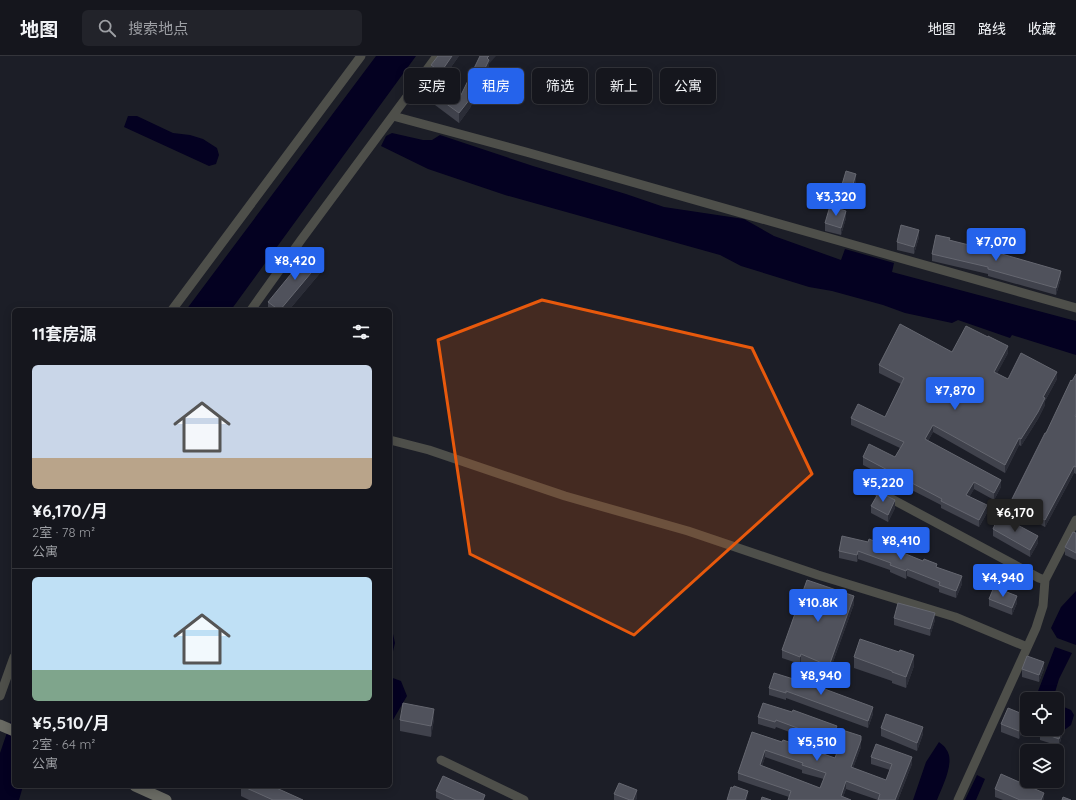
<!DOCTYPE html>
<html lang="zh">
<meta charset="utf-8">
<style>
:root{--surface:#15161d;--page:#22232a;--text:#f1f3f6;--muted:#9d9fa4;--line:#34353b;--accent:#2563eb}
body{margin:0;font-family:Quicksand,"Noto Sans SC",sans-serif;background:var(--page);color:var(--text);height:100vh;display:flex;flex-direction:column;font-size:15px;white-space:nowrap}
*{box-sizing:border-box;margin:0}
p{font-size:13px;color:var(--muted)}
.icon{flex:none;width:22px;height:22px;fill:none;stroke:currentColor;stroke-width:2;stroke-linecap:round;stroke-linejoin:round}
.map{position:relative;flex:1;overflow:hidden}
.details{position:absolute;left:12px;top:252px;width:380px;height:480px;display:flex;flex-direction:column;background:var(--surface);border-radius:6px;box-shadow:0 2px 10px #0003,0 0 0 1px var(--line)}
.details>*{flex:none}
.banner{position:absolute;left:404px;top:12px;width:380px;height:36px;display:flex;gap:8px}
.fabs{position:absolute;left:1020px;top:636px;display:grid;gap:8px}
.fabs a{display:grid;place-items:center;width:44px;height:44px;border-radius:6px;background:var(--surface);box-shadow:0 2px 10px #0003,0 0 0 1px var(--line);font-size:20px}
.price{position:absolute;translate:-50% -34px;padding:0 9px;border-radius:4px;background:var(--accent);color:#fff;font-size:13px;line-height:26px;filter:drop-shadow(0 1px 2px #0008)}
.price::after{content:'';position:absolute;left:50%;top:24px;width:12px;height:9px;margin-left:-6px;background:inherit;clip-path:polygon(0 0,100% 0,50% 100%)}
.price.on{background:#222;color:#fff}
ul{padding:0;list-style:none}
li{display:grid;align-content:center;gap:8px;height:212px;padding:0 20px}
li+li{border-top:1px solid var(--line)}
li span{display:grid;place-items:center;height:124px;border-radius:6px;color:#555}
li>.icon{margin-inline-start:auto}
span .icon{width:72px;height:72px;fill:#fffc;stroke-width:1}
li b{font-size:17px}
h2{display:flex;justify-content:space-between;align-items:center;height:48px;padding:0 20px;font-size:17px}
.chip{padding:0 14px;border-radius:6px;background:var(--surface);box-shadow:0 2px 10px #0003,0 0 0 1px var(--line);font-size:14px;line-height:36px}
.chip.on{background:var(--accent);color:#fff}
header{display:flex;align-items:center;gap:24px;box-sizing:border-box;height:56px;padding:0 20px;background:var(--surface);border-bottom:1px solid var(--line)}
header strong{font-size:19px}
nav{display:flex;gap:22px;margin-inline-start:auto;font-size:14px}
.search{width:280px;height:36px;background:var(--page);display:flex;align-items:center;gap:10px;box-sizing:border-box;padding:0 14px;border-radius:6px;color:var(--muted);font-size:15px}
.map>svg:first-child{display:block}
.water{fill:#040121}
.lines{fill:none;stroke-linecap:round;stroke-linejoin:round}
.minor{stroke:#4e4f4a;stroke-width:9}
.secondary{stroke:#696a63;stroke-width:11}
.wall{fill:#40424c;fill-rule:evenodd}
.shaded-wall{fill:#2b2d37}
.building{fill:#50525c;stroke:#656770;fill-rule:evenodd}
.marked{fill:#e8590c;fill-opacity:0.2;stroke:#e8590c;stroke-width:3;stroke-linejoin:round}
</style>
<header>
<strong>地图</strong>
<div class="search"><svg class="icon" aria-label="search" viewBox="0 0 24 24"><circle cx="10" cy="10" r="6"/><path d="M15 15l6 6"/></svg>搜索地点</div>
<nav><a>地图</a><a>路线</a><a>收藏</a></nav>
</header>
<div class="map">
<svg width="1076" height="744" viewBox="0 0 1076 744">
<rect width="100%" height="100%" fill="#1c1e27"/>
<path class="water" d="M 376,0 L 416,0 L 231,254 L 186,254 Z
M 128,60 L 137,60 L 173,77 L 190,79 L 203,83 L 217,92 L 219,99 L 216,108 L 209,110 L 124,71 Z
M 392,77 L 423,84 L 432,84 L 440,79 L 533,110 L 626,138 L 664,151 L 744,163 L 774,180 L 841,204 L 845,193 L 894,207 L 892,216 L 1076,265 L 1076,299 L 1012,279 L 1010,282 L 958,264 L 952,267 L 905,257 L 883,249 L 832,235 L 809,231 L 741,210 L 720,199 L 505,139 L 428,113 L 381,90 L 386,80 Z
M 1076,535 L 1076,589 L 1057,582 L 1051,572 L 1061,551 Z
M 390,564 L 395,587 L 390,608 Z
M 1055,591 L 1072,597 L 1059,623 L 1053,643 L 1035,643 Z
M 390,621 L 401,625 L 407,640 L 390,669 Z
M 1057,648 L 1071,654 L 1074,659 L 1071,669 L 1063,675 L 1057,673 Z
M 14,656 L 14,730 L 23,730 L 19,744 L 0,744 L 0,697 Z
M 939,686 C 941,688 945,690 946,693 C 956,705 942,731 937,744 L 913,744 L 926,706 Z
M 977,719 L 985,723 L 976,744 L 965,744 Z"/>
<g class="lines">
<path class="minor" d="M 393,60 L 526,96 L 1076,252
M 172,254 L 361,0
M 251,254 L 301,184 L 437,0
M 390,384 L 429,394 L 565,440 L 688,475 L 818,519 L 955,561 L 1027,591
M 875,434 L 1039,522 L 1045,524
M 0,640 L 14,601
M 441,704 L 524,744
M 958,744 L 1036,572 L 1043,550 L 1045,524 L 1076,464"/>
<path class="secondary" d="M 0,669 L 14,675
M 135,730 L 166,744"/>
</g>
<path class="wall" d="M 459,0 L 441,25 L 461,39 L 489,8 L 489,13 L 470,52 L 459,67 L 427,43 L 427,34 L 436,22 L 431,18 L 431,9 Z
M 856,125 L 851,142 L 841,139 L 841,132 Z
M 846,162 L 841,179 L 825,175 L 825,167 Z
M 919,181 L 914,198 L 897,194 L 897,186 Z
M 950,184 L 1061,222 L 1056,239 L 988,220 L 988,218 L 932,205 L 932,198 Z
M 321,216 L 289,254 L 268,254 L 268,246 Z
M 952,296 L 1008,297 L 997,317 L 1008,323 L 1057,323 L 1045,345 L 1045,349 L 1038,363 L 1021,390 L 1019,389 L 1005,417 L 933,376 L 928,385 L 1001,431 L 994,444 L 974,433 L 969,441 L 987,457 L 979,471 L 941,452 L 941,449 L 863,409 L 863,401 L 895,401 L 900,392 L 851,369 L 851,362 L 885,361 L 901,328 L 879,317 L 879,309 Z
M 1076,318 L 1076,418 L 1074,417 L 1045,471 L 1011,453 L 1011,445 L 1046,377 Z
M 871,450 L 895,452 L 888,466 L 871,457 Z
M 993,473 L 1038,487 L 1030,501 L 993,480 Z
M 1076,477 L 1076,504 L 1065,499 L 1065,491 Z
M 842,480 L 937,511 L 962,528 L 956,542 L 939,536 L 939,533 L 907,520 L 906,523 L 890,516 L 890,514 L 858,503 L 857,506 L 839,502 L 839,495 Z
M 989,543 L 1017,547 L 1012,559 L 989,550 Z
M 854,548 L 829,617 L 801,606 L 800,608 L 782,602 L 782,594 Z
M 894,562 L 935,564 L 930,580 L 894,569 Z
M 854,601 L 914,610 L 906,632 L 892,627 L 892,625 L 854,612 Z
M 1022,613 L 1044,613 L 1039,626 L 1022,621 Z
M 803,626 L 873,658 L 868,672 L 786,642 L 786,644 L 769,639 L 769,632 Z
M 758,661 L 837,672 L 861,691 L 853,712 L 886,724 L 890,714 L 871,708 L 871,701 L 912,708 L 898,744 L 878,744 L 846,733 L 843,741 L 789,741 L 738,724 L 738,717 L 752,676 L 782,686 L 835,702 L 838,694 L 776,671 L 775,673 L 758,668 ZM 765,701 L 802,714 L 802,717 L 824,723 L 820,732 L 762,710 Z
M 434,663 L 431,681 L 400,675 L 400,664 Z
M 1025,666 L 1019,683 L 1001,676 L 1001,668 Z
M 881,672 L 923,678 L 917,695 L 881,680 Z
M 1040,676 L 1062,679 L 1059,690 L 1040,684 Z
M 241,730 L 303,744 L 249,744 L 241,740 Z
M 995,733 L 1044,744 L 1003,744 L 995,741 Z
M 436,735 L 485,744 L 440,744 L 436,742 Z
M 614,738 L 637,742 L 636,744 L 614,744 Z"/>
<path class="shaded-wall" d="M 452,0 L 459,0 L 441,25 L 441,16 Z
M 489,0 L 496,0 L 489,8 L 489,13 L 470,52 L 459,67 L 459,57 L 487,2 Z
M 856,118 L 856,125 L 851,142 L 851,135 Z
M 846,155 L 846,162 L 841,179 L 841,172 Z
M 919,174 L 919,181 L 914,198 L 914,191 Z
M 321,205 L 321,216 L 289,254 L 280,254 Z
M 1061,215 L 1061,222 L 1056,239 L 1056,232 Z
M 1008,290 L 1008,297 L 994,323 L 994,316 Z
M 1057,316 L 1057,323 L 1045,345 L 1045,349 L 1038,363 L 1021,390 L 1021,383 Z
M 933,369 L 933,376 L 925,390 L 925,383 Z
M 1019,382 L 1019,389 L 1005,417 L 1005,409 Z
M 1074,410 L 1074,417 L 1045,471 L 1045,464 Z
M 1001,424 L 1001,431 L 994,444 L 994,437 Z
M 974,426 L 974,433 L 966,447 L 966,439 Z
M 895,444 L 895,452 L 888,466 L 888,459 Z
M 987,449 L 987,457 L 979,471 L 979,464 Z
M 1038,480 L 1038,487 L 1030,501 L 1030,494 Z
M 858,495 L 858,503 L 857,506 L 857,499 Z
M 907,513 L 907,520 L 906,523 L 906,515 Z
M 962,520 L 962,528 L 956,542 L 956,535 Z
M 854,540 L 854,548 L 829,617 L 829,610 Z
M 1017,540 L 1017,547 L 1012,559 L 1012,552 Z
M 935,557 L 935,564 L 930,580 L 930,573 Z
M 801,598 L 801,606 L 800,608 L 800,601 Z
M 914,599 L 914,610 L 906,632 L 906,621 Z
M 1044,606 L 1044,613 L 1039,626 L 1039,619 Z
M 873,651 L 873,658 L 868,672 L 868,665 Z
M 434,653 L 434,663 L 431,681 L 431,670 Z
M 1025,659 L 1025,666 L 1019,683 L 1019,675 Z
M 923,671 L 923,678 L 917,695 L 917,687 Z
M 1062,671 L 1062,679 L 1059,690 L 1059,683 Z
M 861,684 L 861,691 L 851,718 L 851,711 Z
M 765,694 L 765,701 L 760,717 L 760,709 Z
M 912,701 L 912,708 L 898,744 L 895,744 Z
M 846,725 L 846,733 L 842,744 L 841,740 Z
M 637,734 L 637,742 L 636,744 L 633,744 Z
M 748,735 L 747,744 L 745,744 Z
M 1044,737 L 1044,744 L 1041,744 Z"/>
<path class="building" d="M 438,0 L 452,0 L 441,16 L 431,9 Z
M 480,0 L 489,0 L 487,2 L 489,4 L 470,43 L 459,57 L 427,34 L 437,21 L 461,39 Z
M 846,115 L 856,118 L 851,135 L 841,132 Z
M 830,150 L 846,155 L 841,172 L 825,167 Z
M 901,169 L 919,174 L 914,191 L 897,186 Z
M 936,179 L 950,182 L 949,184 L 981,192 L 1061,215 L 1056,232 L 988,213 L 988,211 L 932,198 Z
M 309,196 L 321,205 L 280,254 L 279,254 L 268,246 Z
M 900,268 L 952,296 L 966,270 L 988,281 L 988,280 L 1008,290 L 994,316 L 1008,323 L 1021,297 L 1057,316 L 1043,341 L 1045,342 L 1038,356 L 1021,383 L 1019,382 L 1005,409 L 933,369 L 925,383 L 1001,424 L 994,437 L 974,426 L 966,439 L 987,449 L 979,464 L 941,445 L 942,443 L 863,401 L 869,388 L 895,401 L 904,386 L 851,362 L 858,348 L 885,361 L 904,322 L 879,309 Z
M 1076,318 L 1076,358 L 1075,360 L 1076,361 L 1076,411 L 1074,410 L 1045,464 L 1011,445 L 1045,377 L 1046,377 L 1071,324 L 1072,325 Z
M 879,436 L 895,444 L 888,459 L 871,450 Z
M 999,459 L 1038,480 L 1030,494 L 993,473 Z
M 1073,476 L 1076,477 L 1076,497 L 1065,491 Z
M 842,480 L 868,486 L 869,483 L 923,505 L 924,503 L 937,508 L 936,511 L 962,520 L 956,535 L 939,529 L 940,526 L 907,513 L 906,515 L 890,509 L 891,507 L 858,495 L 857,499 L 839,495 Z
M 807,524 L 854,540 L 829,610 L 801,598 L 800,601 L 782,594 Z
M 994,531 L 1017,540 L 1012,552 L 989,543 Z
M 898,547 L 935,557 L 930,573 L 894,562 Z
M 860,583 L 899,596 L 900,594 L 914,599 L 906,621 L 892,616 L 892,615 L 854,601 Z
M 1027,600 L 1044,606 L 1039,619 L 1022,613 Z
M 774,617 L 803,626 L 803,625 L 873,651 L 868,665 L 786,635 L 786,637 L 769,632 Z
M 403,647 L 434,653 L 431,670 L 400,664 Z
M 763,647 L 792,656 L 793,654 L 837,670 L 836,672 L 861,680 L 861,684 L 851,711 L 886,724 L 892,708 L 871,701 L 876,688 L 912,701 L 895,744 L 878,744 L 880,738 L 846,725 L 841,740 L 851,744 L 788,744 L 791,735 L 738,717 L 752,676 L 782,686 L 783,684 L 835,702 L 840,688 L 776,664 L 775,666 L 758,661 ZM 765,694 L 803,707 L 802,709 L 826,717 L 820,732 L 760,709 Z
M 1008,652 L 1025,659 L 1019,675 L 1001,668 Z
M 886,658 L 923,671 L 917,687 L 881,672 Z
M 1057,670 L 1062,671 L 1059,683 L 1040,676 L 1041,673 L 1057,673 Z
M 1001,718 L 1044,737 L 1041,744 L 1020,744 L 995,733 Z
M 443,720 L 485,739 L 483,744 L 456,744 L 436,735 Z
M 619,727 L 637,734 L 633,744 L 630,744 L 614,738 Z
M 242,730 L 272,730 L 303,744 L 273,744 Z
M 734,730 L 748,735 L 745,744 L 727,744 L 731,731 L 733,732 Z
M 762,741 L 771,744 L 761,744 Z
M 1063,741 L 1071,744 L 1062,744 Z"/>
<path class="marked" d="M 542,244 L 752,292 L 812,418 L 634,579 L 470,498 L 438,284 Z"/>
</svg>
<div class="fabs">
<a><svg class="icon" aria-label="locate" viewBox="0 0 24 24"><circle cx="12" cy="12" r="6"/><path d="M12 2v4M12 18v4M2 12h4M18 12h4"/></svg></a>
<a><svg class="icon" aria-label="layers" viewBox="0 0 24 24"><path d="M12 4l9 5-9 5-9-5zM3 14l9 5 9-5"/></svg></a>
</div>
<b class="price" style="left:836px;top:161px">¥3,320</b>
<b class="price" style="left:996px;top:206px">¥7,070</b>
<b class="price" style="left:295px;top:225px">¥8,420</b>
<b class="price" style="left:955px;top:355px">¥7,870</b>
<b class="price" style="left:883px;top:447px">¥5,220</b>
<b class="price on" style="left:1015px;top:477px">¥6,170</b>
<b class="price" style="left:901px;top:505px">¥8,410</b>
<b class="price" style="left:1003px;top:542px">¥4,940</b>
<b class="price" style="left:818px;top:567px">¥10.8K</b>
<b class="price" style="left:821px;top:640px">¥8,940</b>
<b class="price" style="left:817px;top:706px">¥5,510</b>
<div class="banner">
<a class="chip">买房</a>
<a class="chip on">租房</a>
<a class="chip">筛选</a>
<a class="chip">新上</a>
<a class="chip">公寓</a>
</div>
<section class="details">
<h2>11套房源<svg class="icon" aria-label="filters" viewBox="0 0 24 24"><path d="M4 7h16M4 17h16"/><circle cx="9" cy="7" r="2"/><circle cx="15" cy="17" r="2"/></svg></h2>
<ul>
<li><span style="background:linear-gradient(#c9d6e8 75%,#b9a48a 0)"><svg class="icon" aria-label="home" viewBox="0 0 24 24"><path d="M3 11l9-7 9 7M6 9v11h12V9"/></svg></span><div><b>¥6,170/月</b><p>2室 · 78 m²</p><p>公寓</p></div></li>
<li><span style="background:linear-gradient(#bfe0f5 75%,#7fa58c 0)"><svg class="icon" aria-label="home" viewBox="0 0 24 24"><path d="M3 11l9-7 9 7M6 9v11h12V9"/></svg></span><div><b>¥5,510/月</b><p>2室 · 64 m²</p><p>公寓</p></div></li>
</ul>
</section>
</div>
